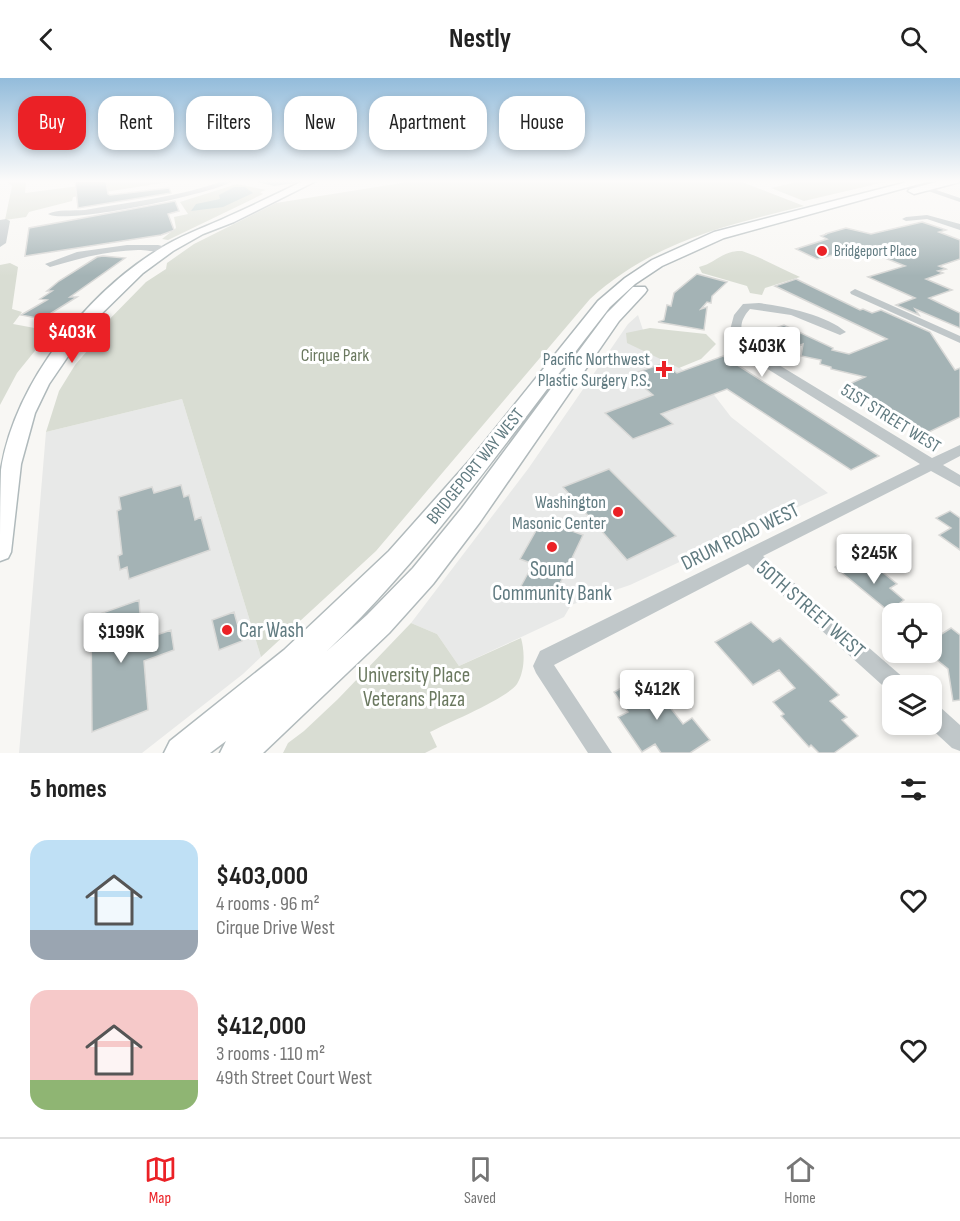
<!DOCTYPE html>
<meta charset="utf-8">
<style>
:root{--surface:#fff;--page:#f2f2f2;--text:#222;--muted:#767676;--line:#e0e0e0;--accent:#eb2126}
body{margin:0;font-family:"Sofia Sans Condensed",sans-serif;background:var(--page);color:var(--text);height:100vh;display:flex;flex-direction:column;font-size:22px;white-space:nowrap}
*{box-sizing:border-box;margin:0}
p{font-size:20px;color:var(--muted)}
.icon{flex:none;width:33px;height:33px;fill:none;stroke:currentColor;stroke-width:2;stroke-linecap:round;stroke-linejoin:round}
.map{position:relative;height:675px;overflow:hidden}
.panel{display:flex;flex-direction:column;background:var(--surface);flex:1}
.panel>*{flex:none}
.hud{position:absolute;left:18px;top:18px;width:600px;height:54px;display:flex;gap:12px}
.fabs{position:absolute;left:882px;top:525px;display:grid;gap:12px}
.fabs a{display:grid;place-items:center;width:60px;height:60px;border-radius:12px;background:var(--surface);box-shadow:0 3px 9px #0003;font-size:30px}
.price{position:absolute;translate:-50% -51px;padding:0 14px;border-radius:6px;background:#fff;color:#222;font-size:20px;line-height:39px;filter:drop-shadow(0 2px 3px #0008)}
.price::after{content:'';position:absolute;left:50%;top:36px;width:18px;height:14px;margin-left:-9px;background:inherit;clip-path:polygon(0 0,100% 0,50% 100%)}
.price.active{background:var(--accent);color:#fff}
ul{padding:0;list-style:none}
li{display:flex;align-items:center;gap:18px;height:150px;padding:0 30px}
li span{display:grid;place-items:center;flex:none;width:168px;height:120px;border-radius:18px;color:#555}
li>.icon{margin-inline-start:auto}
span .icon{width:72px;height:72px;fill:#fffc;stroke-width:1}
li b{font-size:26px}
h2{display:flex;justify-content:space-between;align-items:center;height:72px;padding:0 30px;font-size:26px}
.tag{padding:0 21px;border-radius:18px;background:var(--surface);box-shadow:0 3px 9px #0003;font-size:21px;line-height:54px}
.tag.active{background:var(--accent);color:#fff}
header{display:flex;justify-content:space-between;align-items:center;height:78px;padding:0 30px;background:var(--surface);font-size:27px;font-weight:700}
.dock{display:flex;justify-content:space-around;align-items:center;height:84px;border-top:2px solid var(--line);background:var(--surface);font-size:16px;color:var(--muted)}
.dock a{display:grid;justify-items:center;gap:3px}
.dock .active{color:var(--accent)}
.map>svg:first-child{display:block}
.built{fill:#e8e9e8}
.green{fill:#d9ddd3}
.water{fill:#b5c8c8}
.building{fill:#a4b3b5;stroke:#d9d9d7;stroke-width:1.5}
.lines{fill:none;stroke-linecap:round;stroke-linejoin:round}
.secondary-casing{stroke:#b0babc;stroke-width:3}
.primary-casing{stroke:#b1babc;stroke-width:3}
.minor{fill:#c0c7c9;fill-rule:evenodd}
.secondary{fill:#fff;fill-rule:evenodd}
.primary{fill:#fff;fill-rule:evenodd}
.poi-dot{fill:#eb2126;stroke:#fff;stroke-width:2}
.labels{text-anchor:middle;stroke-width:6;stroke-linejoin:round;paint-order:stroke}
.far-poi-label{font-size:15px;fill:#617b81;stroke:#fff;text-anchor:start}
.park-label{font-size:18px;fill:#6b7960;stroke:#fff}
.poi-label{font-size:18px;fill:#617b81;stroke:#fff;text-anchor:end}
.street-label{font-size:18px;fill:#617b81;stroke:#fff}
.near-street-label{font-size:21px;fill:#617b81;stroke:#fff}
.near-poi-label{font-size:21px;fill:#617b81;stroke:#fff}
.near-park-label{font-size:21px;fill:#6b7960;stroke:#fff}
</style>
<header><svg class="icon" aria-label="back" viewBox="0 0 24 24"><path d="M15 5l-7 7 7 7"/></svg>Nestly<svg class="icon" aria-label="search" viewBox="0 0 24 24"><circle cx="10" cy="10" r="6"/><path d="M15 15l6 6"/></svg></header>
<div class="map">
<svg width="960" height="675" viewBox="0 0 960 675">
<rect width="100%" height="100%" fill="#f8f7f4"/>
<path class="built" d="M 638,237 L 643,252 L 663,277 L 711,313 L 731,339 L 828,415 L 630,507 L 571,527 L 564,539 L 459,588 L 437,556 L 411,545 L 528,391 L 628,246 Z
M 182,321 L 261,579 L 243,596 L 142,675 L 19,675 L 46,354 Z"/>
<path class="green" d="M 6,103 L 26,103 L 25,115 L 117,103 L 175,103 L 73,119 L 72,123 L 29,134 L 26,139 L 5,142 L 12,108 Z
M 414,103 L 739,103 L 804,128 C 723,148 653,164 590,221 L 376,473 L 261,579 L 182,321 L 46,354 L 59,313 L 75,287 L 94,265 L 95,256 L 146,204 L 166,191 L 167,185 L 194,166 L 276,125 Z
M 801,103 L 885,103 L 885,104 L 804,123 L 771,110 Z
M 237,106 L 266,112 L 260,114 L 263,116 L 168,162 L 162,161 L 176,150 L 174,139 L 188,136 L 180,124 Z
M 742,173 C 763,180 780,190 800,199 L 765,210 L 762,217 L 750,215 L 747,208 L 702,195 L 699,189 C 716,185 723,172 742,173 Z
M 10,185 L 18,189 L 12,231 L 22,234 L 13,246 L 51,253 L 17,295 L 0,327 L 0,187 Z
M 650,250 L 706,256 L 716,266 L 701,281 L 679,290 L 627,265 L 626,255 Z
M 411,545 L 437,556 L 459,588 L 521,560 C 525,574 525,593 517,606 C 506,621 449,644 430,654 L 437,669 L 425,675 L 283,675 L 288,665 L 304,653 L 338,621 Z"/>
<path class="water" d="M 234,109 L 245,109 L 253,115 L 223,129 L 191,133 L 196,126 L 220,121 L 219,117 Z"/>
<path class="building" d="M 75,103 L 106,103 L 108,116 L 110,117 L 169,110 L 171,115 L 78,130 Z
M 175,123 L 179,133 L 168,136 L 174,152 L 172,153 L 161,157 L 25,178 L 29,150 Z
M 922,144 L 946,152 L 939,154 L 960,162 L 960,181 L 939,188 L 946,191 L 938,193 L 943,195 L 926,201 L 952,212 L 929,220 L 960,235 L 960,250 L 915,231 L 919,237 L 896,227 L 915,220 L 868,199 L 905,188 L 860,170 L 817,181 L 796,171 L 827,161 L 821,158 L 827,156 L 825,156 L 846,150 L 871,156 Z
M 103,178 L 125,180 L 70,219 L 77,219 L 42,241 L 21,237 L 47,222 L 40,221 L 52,213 L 47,213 L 59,203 L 97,179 Z
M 697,196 L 727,204 L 712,218 L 711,225 L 707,224 L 701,231 L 707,229 L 704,252 L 658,244 L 664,242 L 667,227 L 671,228 L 674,215 Z
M 796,201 L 860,232 L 863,231 L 872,235 L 881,232 L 930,254 L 955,292 L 960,290 L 960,339 L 925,356 L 849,310 L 852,309 L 847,307 L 865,299 L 831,291 L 831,289 L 820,286 L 821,282 L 801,278 L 803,266 L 786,273 L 770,264 L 777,261 L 764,254 L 784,247 L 833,270 L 832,272 L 849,276 L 887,261 L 775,208 Z
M 723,278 L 739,288 L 879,378 L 851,392 L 727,311 L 661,336 L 673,346 L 633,361 L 605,335 L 653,317 L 629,297 L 664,285 L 677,295 Z
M 609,391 L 676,458 L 627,482 L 563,409 Z
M 181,407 L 184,419 L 189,417 L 195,442 L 201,439 L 210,472 L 129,501 L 127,489 L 120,492 L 118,478 L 122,476 L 117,433 L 121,431 L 119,419 L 152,409 L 154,415 Z
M 950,433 L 960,440 L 960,472 L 939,457 L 951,450 L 936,440 Z
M 542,442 L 583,457 L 553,520 L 521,508 L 533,486 L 520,481 Z
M 852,479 L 863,488 L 870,484 L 897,506 L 890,510 L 904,522 L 900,525 L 913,536 L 892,536 L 835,489 Z
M 139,522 L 142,562 L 171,552 L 174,572 L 144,583 L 148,632 L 92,654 L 91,539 Z
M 234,534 L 242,563 L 219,572 L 212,542 Z
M 751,544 L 773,564 L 780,560 L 839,617 L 830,623 L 847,639 L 842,642 L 858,658 L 834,675 L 819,675 L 811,667 L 809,669 L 781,638 L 784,636 L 773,624 L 795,610 L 779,592 L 753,607 L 715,564 Z
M 932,550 L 940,557 L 951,550 L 960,557 L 960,622 L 953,623 L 948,591 L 932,578 Z
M 645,597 L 683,646 L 692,640 L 710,662 L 690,675 L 661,675 L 655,666 L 642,674 L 618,639 L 628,634 L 614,614 Z"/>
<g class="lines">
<defs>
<path id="secondary" d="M 303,103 L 316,103 L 234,144 L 203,156 L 173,173 L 143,195 L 88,249 L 49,306 L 35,335 L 21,386 L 11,474 L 8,480 L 0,483 C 0,454 0,421 1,392 C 15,303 90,211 166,167 C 187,155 208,148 229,138 C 254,127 278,115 303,103 Z"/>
<path id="primary" d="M 911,103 L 930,103 L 724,160 L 662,188 L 635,206 L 610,229 C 518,346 435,470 327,573 L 367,537 L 413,490 L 462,430 L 607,235 L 633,209 L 645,209 L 647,212 L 645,215 L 619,243 L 480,444 L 433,506 L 389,555 L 263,675 L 220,675 L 226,663 L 210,675 L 164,675 L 170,663 L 284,572 L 389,473 L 470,382 L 598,223 L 625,200 L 652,182 L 714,154 Z
M 940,103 L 960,104 L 914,116 L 908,113 L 910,111 Z"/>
</defs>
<use href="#secondary" class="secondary-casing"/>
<use href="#primary" class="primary-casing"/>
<path class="minor" d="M 223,103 L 233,103 C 213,116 65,147 48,136 C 56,131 74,133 85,132 C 131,124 178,119 223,103 Z
M 254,103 L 302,103 L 303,104 L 274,108 Z
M 899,103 L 910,103 L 960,120 L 960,124 Z
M 927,137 L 960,146 L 960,152 L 927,141 L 906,143 L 902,141 L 906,139 Z
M 6,141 L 10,143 L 6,165 L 0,169 L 0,142 Z
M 127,167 L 158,167 L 175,171 C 167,177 149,172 138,172 C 106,173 81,180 50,189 L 45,186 L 77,174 Z
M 855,211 L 960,258 L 960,265 L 851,216 L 850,214 Z
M 759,225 C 784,228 827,237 846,254 L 840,257 L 791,237 L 750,231 C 729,254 751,267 769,281 L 932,380 L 960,367 L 960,378 L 943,387 L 960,397 L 960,409 L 931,393 L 763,478 L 905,601 L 908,608 L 892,608 L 892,616 L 891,615 L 748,486 L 554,587 L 612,675 L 588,675 L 536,595 L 533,588 L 540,573 L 920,386 L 761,287 L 739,268 L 730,252 L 734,237 L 743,226 Z
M 932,626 L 940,629 L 960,647 L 960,673 L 952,670 L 926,646 L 932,646 Z"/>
<use href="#secondary" class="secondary"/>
<use href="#primary" class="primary"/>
</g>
<linearGradient id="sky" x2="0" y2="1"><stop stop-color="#93bcdb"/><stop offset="0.52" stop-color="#fcfbfa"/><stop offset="1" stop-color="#fcfbfa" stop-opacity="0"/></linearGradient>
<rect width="960" height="198" fill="url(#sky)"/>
<g class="poi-dot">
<circle cx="822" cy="173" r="6"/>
<path d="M661 282h6v6h6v6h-6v6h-6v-6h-6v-6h6z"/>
<circle cx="618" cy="434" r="6"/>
<circle cx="552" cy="469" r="6"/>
<circle cx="227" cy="552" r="6"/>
</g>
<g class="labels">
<g class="far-poi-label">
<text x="834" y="178">Bridgeport Place</text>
</g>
<g class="park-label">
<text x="335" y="283">Cirque Park</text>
</g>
<g class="poi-label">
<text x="650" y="287">Pacific Northwest<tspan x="650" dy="21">Plastic Surgery P.S.</tspan></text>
<text x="606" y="430">Washington<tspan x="606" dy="21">Masonic Center</tspan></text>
</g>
<g class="street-label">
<text transform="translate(891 340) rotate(32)" y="6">51ST STREET WEST</text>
<text transform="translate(475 388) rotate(-51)" y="6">BRIDGEPORT WAY WEST</text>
</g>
<g class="near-street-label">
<text transform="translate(740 458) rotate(-26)" y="7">DRUM ROAD WEST</text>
<text transform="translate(811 531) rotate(41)" y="7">50TH STREET WEST</text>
</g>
<g class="near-poi-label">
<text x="552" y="498">Sound<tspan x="552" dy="24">Community Bank</tspan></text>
<text x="239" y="559" text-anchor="start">Car Wash</text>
</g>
<g class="near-park-label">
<text x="414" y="604">University Place<tspan x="414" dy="24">Veterans Plaza</tspan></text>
</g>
</g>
</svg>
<div class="fabs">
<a><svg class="icon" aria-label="locate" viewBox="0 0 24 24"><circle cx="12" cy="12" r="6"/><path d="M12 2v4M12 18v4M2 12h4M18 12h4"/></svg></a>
<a><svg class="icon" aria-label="layers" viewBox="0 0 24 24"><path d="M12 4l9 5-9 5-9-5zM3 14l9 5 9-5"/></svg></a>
</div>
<b class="price active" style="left:72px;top:286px">$403K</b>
<b class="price" style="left:762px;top:300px">$403K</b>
<b class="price" style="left:874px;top:507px">$245K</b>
<b class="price" style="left:121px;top:586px">$199K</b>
<b class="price" style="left:657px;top:643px">$412K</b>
<div class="hud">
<a class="tag active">Buy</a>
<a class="tag">Rent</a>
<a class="tag">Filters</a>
<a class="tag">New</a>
<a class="tag">Apartment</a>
<a class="tag">House</a>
</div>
</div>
<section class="panel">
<h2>5 homes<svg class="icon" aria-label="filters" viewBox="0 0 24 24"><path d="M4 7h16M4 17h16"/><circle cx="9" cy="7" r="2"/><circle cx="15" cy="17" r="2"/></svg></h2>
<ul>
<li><span style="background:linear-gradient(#bfe0f5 75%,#9aa5b1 0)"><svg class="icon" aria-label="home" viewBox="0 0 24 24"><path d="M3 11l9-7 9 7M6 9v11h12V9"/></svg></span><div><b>$403,000</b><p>4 rooms · 96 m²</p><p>Cirque Drive West</p></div><svg class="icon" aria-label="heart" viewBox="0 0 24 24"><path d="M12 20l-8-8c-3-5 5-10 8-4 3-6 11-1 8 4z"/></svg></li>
<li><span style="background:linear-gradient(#f6c9c9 75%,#8fb573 0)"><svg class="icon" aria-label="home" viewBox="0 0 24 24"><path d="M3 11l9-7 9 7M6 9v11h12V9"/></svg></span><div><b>$412,000</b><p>3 rooms · 110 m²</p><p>49th Street Court West</p></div><svg class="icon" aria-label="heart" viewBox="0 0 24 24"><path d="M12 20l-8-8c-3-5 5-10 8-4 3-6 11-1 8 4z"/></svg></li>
</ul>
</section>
<nav class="dock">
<a class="active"><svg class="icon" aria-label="map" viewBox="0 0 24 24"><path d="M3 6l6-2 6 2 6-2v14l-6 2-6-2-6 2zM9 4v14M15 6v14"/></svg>Map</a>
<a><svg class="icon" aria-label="saved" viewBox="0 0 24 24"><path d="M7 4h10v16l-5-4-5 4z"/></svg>Saved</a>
<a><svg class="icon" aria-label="home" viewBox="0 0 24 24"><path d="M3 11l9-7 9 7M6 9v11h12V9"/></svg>Home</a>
</nav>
